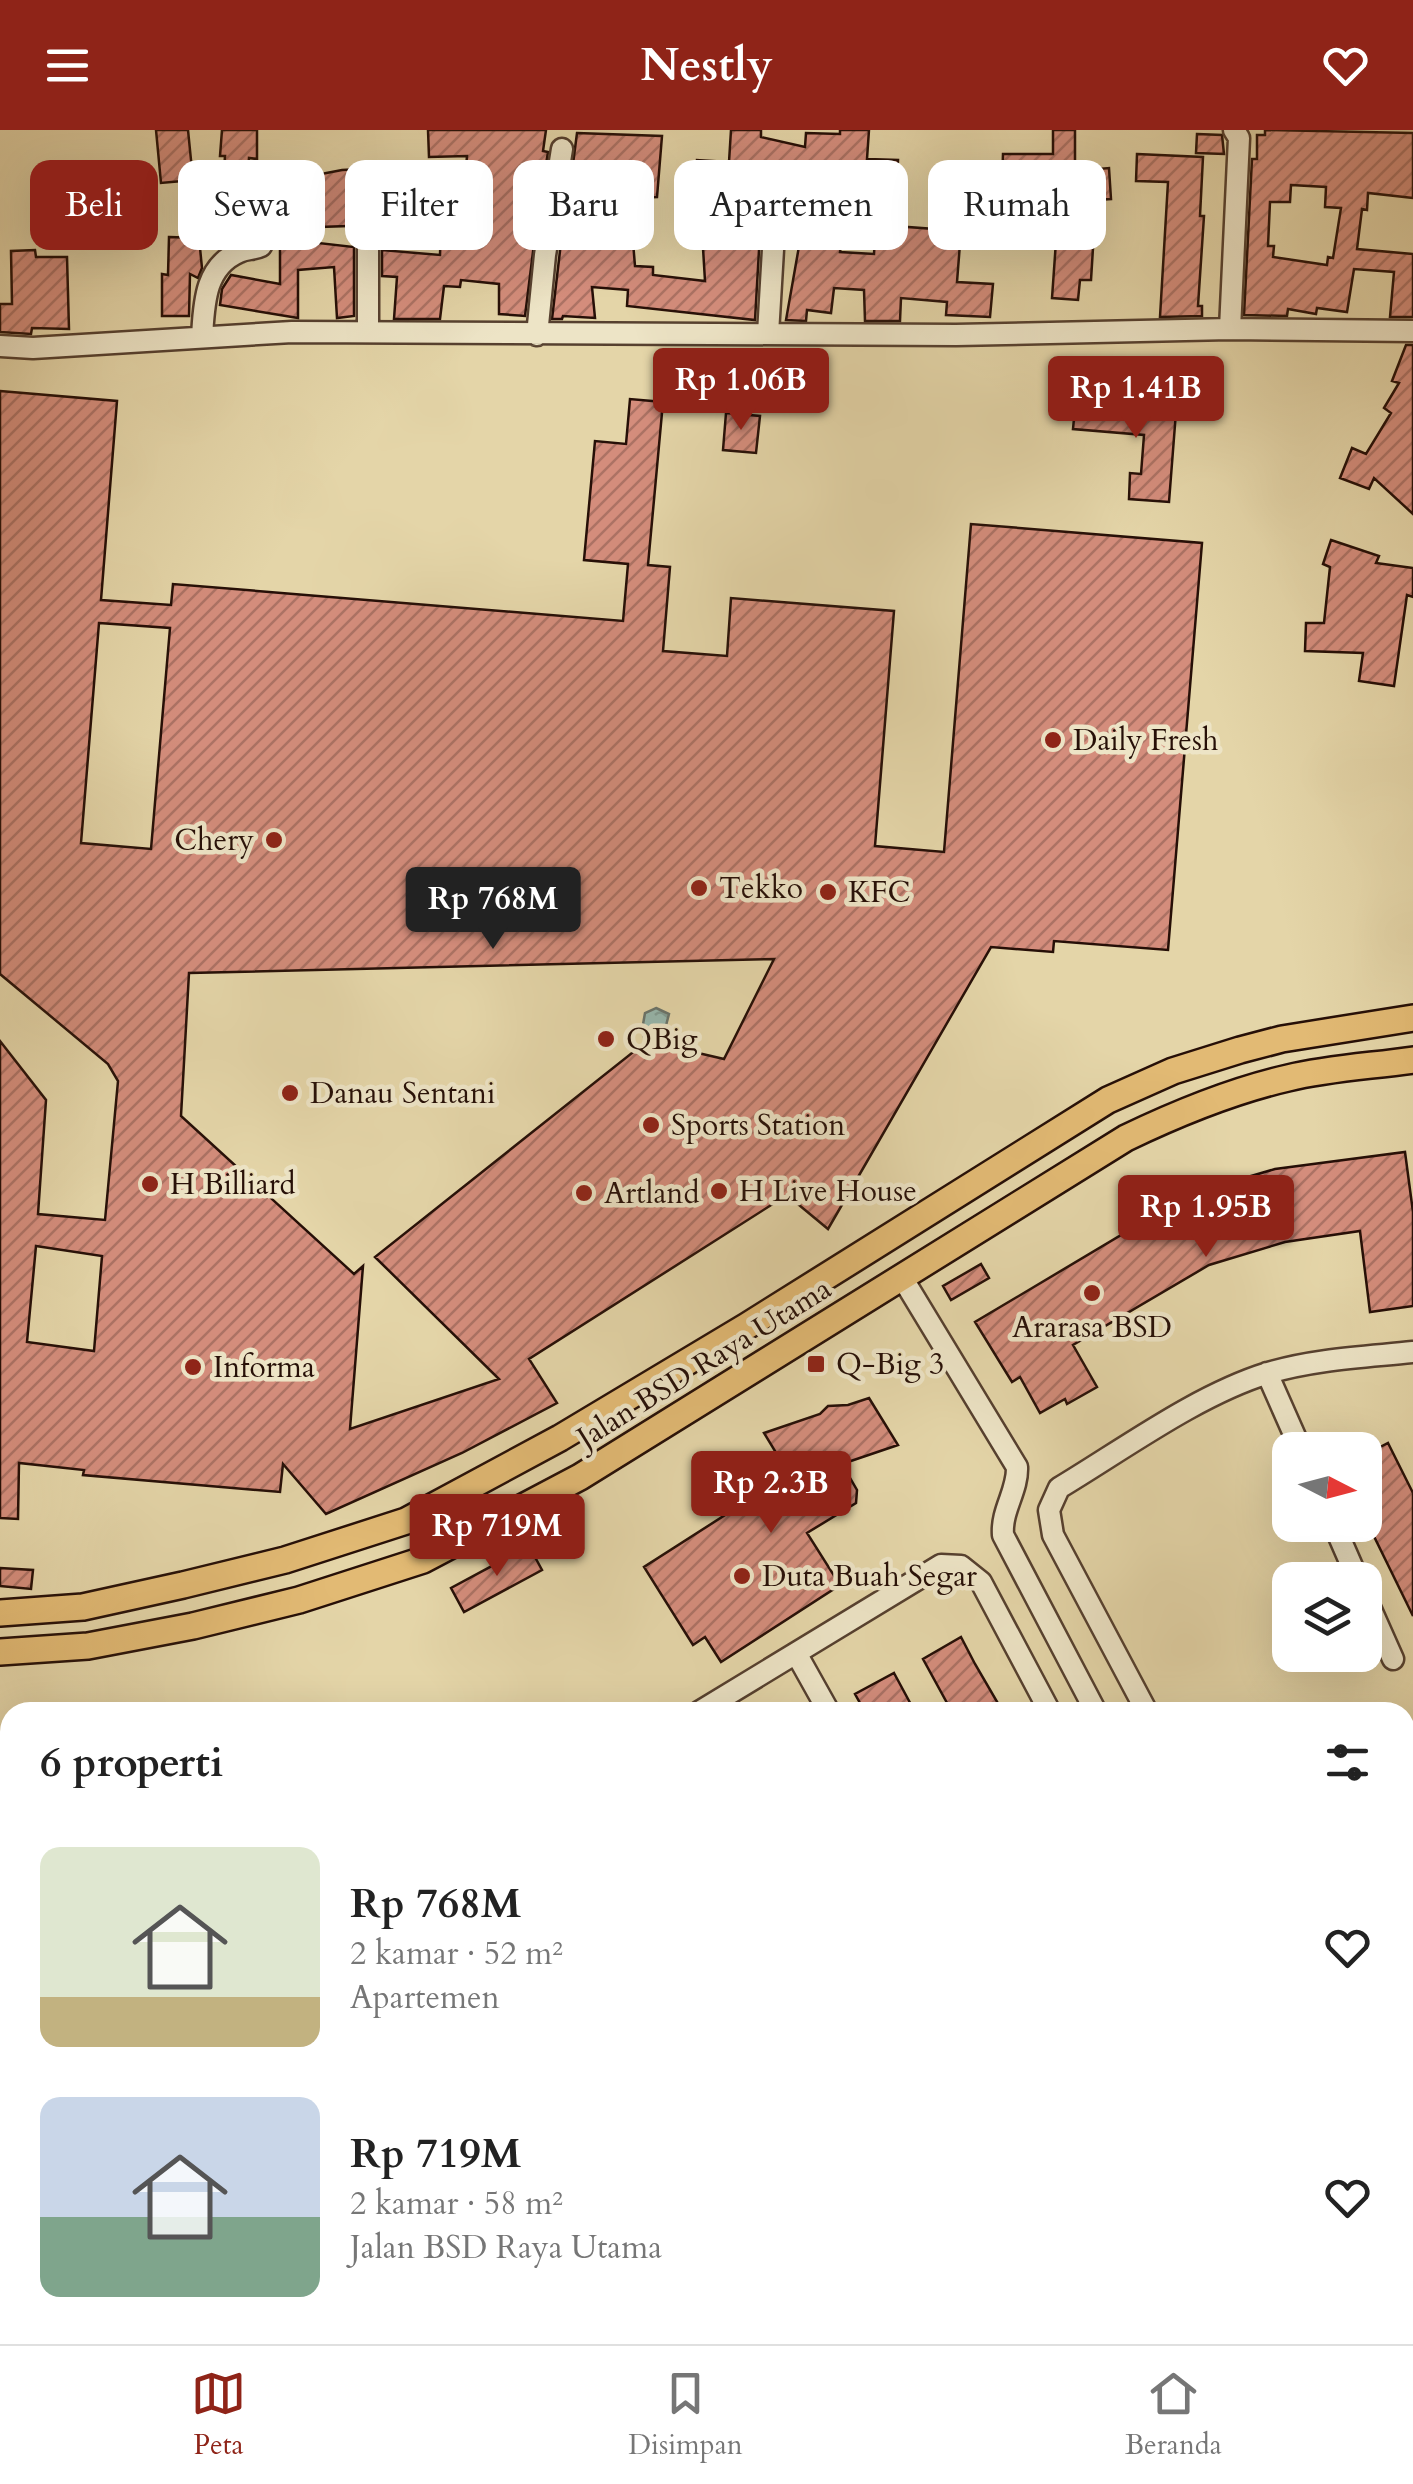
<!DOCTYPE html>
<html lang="id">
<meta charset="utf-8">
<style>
:root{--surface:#fff;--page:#f6f6f6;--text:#222;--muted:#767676;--line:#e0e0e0;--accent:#8f2418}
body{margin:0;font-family:Cardo,serif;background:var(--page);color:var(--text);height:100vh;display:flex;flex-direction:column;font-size:38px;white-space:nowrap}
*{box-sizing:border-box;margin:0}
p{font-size:32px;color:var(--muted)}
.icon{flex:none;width:55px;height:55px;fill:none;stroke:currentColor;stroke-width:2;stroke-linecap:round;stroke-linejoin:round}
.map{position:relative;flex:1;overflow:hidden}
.panel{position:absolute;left:0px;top:1572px;width:1415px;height:642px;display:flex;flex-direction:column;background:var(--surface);border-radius:30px 30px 0 0;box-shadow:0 10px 40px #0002}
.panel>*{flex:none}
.hud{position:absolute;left:30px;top:30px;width:1355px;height:90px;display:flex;gap:20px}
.needle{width:65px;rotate:96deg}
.controls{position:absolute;left:1272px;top:1302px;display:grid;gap:20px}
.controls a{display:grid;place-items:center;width:110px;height:110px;border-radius:20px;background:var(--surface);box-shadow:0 10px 40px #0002;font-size:50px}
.price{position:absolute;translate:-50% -85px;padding:0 22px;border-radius:10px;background:var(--accent);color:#fff;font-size:32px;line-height:65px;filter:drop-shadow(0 2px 5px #0008)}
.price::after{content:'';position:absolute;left:50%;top:60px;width:30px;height:22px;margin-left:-15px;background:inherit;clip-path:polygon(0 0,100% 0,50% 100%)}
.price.on{background:#222;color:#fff}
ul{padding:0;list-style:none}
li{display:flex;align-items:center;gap:30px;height:250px;padding:0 40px}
li span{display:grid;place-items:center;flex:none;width:280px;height:200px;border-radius:20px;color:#555}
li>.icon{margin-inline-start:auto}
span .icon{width:120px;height:120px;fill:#fffc;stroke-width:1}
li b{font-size:42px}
h2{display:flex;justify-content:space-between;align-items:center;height:120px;padding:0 40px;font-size:42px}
.tag{padding:0 35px;border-radius:20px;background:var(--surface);box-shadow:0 10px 40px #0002;font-size:35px;line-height:90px}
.tag.on{background:var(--accent);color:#fff}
header{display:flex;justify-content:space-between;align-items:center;height:130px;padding:0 40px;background:var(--accent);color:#fff;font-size:45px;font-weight:700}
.tabs{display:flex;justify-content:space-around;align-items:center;height:140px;border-top:2px solid var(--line);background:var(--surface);font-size:28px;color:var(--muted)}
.tabs a{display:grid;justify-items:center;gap:5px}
.tabs .on{color:var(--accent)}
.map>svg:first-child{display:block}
.water{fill:url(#water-ripples);stroke:#6a746b;stroke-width:2.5}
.building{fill:url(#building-hatch);stroke:#260f07;stroke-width:2.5;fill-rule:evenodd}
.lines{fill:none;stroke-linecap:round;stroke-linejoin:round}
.minor-casing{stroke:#56402f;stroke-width:25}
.major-casing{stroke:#260f07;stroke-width:30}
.minor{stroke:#ede4c6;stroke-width:20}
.major{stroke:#e2ba74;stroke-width:25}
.poi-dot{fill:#8f2418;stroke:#ede4c6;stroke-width:4}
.labels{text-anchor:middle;stroke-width:9;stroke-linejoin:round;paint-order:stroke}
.poi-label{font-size:30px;fill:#260f07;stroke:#ede4c6;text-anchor:start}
.street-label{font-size:30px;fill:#260f07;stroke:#ede4c6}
</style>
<header><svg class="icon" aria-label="menu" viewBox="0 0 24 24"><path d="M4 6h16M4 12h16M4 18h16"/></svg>Nestly<svg class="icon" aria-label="heart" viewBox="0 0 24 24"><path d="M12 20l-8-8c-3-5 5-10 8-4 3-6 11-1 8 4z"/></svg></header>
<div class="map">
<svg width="1413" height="2214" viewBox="0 0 1413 2214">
<defs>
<pattern id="water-ripples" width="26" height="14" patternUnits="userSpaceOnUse" patternTransform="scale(2.5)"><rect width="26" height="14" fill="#97b8ae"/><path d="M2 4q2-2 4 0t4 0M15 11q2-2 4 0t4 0" fill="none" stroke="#829d94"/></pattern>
<pattern id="building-hatch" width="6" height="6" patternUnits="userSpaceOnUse" patternTransform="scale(2.5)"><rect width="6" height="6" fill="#d48d7c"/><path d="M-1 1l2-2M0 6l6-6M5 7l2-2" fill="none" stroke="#ac7264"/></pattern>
</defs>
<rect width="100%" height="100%" fill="#e4d5a8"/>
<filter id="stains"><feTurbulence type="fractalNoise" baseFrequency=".002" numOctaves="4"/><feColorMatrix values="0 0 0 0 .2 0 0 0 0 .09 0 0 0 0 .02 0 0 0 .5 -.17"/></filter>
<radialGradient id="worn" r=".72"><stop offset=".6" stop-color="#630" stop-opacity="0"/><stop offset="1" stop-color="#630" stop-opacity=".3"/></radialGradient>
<path class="water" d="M 656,878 L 669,884 L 664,903 L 670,914 L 667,922 L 647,919 L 642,900 L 645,883 Z"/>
<path class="building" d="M 156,0 L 188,0 L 193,50 L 161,53 Z
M 222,0 L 257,0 L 257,29 L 249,28 L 248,42 L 224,40 L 225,26 L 220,26 Z
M 428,0 L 546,0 L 543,21 L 548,22 L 543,53 L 518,49 L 515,80 L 538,82 L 525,186 L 499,184 L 499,154 L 461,150 L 460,157 L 444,156 L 440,189 L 394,189 L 397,147 L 382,146 L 382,120 L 440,125 L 441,93 L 319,97 L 318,113 L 354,117 L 354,186 L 337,188 L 334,137 L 298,140 L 298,188 L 220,175 L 222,159 L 231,145 L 280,154 L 280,104 L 275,88 L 300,85 L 295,49 L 342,40 L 398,37 L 400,63 L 464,61 L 467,26 L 429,27 Z
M 731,0 L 761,0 L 761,7 L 805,17 L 806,3 L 840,4 L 840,0 L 869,0 L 867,29 L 898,30 L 895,96 L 961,101 L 957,152 L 993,154 L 990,187 L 946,185 L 947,172 L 901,168 L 900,191 L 865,191 L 864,160 L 834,158 L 831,183 L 807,180 L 806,191 L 786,190 L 804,88 L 789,87 L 789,64 L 776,55 L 765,61 L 762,68 L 755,190 L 627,176 L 628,160 L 592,157 L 595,188 L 563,186 L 562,189 L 552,189 L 562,104 L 589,106 L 592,85 L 631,88 L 635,136 L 653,137 L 653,145 L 705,151 L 700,68 L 695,68 L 697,30 L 729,32 ZM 846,86 L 876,88 L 874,124 L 840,122 Z
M 1053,0 L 1075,0 L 1075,41 L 1109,38 L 1111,69 L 1096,70 L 1091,150 L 1080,150 L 1078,170 L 1052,168 L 1058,83 L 1001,84 L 1003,24 L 1053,24 Z
M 1265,0 L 1413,3 L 1413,68 L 1368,63 L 1367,80 L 1362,79 L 1357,119 L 1413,124 L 1413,187 L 1390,187 L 1394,142 L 1354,139 L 1347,182 L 1317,178 L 1316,184 L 1288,179 L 1287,186 L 1244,185 L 1252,29 L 1257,29 L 1257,5 L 1265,5 ZM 1291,55 L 1326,57 L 1325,77 L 1341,78 L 1333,128 L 1328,127 L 1327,135 L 1273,127 L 1274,116 L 1268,116 L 1270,72 L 1290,72 Z
M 577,3 L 662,6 L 657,67 L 632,68 L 570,57 Z
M 1197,4 L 1222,5 L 1224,24 L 1196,23 Z
M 1137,24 L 1203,27 L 1200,86 L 1204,86 L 1198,176 L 1202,176 L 1202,186 L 1160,187 L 1168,52 L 1136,51 Z
M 218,88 L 251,92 L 252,104 L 227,113 L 216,112 Z
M 169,107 L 199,108 L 202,138 L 198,148 L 190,144 L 189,186 L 162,186 L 162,144 L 168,145 Z
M 35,120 L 36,127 L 67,127 L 69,199 L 32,198 L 31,204 L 0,202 L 0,174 L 12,174 L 11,121 Z
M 1406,215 L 1413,215 L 1413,384 L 1374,348 L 1369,359 L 1340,348 L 1352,318 L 1366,324 L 1391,283 L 1384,278 L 1399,253 L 1392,251 Z
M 0,261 L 117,271 L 101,470 L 171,475 L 173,454 L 623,491 L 628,434 L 584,430 L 595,311 L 626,314 L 630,269 L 663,272 L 648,435 L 670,437 L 663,521 L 727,526 L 731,468 L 894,481 L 875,716 L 944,722 L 971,394 L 1202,413 L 1168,820 L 1054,811 L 1053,822 L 991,817 L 828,1099 L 787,1065 L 529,1229 L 557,1273 L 462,1323 L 326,1384 L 283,1334 L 280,1362 L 83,1345 L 84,1340 L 19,1333 L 18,1389 L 0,1388 L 0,911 L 46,970 L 38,1084 L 105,1090 L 118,951 L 108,934 L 0,844 ZM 99,493 L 170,498 L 151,719 L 81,713 ZM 774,829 L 724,929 L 647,911 L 375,1127 L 499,1249 L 350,1299 L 363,1136 L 354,1144 L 181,986 L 189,843 ZM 36,1116 L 102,1126 L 94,1221 L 27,1212 Z
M 1076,268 L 1129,272 L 1129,278 L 1176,282 L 1169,372 L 1129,369 L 1130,343 L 1141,344 L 1144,305 L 1073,299 Z
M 726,283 L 760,286 L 756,323 L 723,320 Z
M 1331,410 L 1379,426 L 1376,433 L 1413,438 L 1413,467 L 1407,465 L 1394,556 L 1359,551 L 1363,523 L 1305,521 L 1306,493 L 1324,493 L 1330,437 L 1323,434 Z
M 1405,1022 L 1413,1082 L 1413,1176 L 1370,1182 L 1360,1101 L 1285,1112 L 1209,1135 L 1073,1215 L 1097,1257 L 1067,1274 L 1065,1269 L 1040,1283 L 1020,1247 L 1012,1252 L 975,1192 L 1190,1064 L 1275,1039 Z
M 981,1134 L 989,1148 L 951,1170 L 943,1156 Z
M 869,1268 L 898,1315 L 842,1334 L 857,1360 L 856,1373 L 807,1403 L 840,1455 L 721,1532 L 705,1507 L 693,1515 L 644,1437 L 789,1344 L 764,1303 L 820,1284 L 828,1276 L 848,1275 Z
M 1388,1313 L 1413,1363 L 1413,1486 L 1365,1388 L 1365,1325 Z
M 529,1416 L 542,1440 L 464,1482 L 451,1458 Z
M 0,1438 L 33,1440 L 31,1459 L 0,1456 Z
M 961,1507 L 975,1534 L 1003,1582 L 952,1582 L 923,1529 Z
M 894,1543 L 915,1582 L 865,1582 L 855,1564 Z"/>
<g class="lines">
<defs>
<path id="minor" d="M 368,115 L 368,202
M 1230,199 L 1239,8 L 1234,0
M 768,204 L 776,69
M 537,205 L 545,125 L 562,19
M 202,207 C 204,176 204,137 239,122 C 247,118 253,120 261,116 L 266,106 L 264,95
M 0,216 L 33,218 L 292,202 L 956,205 L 1230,199 L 1413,201
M 903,1149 L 1017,1337 C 1018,1361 1001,1380 1003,1405 L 1096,1582
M 1267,1243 L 1301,1320
M 1334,1395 L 1358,1450
M 1365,1466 L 1393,1529
M 796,1523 L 829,1582
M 699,1582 L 941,1435 L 961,1436 L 981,1452 L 1050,1582
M 1147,1582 L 1053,1405 L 1049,1380 L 1059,1358 C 1124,1319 1197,1265 1268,1243 C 1315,1229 1365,1227 1413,1222
M 1405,1775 L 1413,1774
M 1405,1844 L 1413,1843
M 1405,1868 L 1413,1868
M 1405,1912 L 1413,1922
M 1405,1986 L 1413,1993
M 0,2030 L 10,2004
M 0,2069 L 10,2072
M 337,2205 L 363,2214
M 968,2205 L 998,2214
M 97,2214 L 101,2205
M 310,2214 L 313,2205
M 553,2214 L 556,2205
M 612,2214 L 615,2205
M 656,2214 L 659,2205
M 690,2214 L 694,2205"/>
<path id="major" d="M 0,1483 L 83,1477 L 183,1455 L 285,1430 L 406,1391 L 560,1308 L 747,1196 L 1108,970 L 1173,941 L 1240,920 L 1282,909 L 1413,888
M 0,1522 L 88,1516 L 193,1496 L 299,1470 L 423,1430 L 580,1347 L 1126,1008 C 1178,983 1231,961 1288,948 C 1329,938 1372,936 1413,930"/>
</defs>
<use href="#minor" class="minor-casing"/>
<use href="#major" class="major-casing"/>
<use href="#minor" class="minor"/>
<use href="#major" class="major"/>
</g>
<g class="poi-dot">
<circle cx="1053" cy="610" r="10"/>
<circle cx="274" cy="710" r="10"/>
<circle cx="699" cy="758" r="10"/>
<circle cx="828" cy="762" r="10"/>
<circle cx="606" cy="909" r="10"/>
<circle cx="290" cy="963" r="10"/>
<circle cx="651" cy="995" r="10"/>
<circle cx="150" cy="1054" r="10"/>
<circle cx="719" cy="1061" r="10"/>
<circle cx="584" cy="1063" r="10"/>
<circle cx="1092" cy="1163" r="10"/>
<rect x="806" y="1224" width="20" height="20" rx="5"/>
<circle cx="193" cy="1237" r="10"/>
<circle cx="742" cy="1446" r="10"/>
</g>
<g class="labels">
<g class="poi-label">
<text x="1073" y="620">Daily Fresh</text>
<text x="254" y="720" text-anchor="end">Chery</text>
<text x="719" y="768">Tekko</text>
<text x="848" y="772">KFC</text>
<text x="626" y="919">QBig</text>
<text x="310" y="973">Danau Sentani</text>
<text x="671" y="1005">Sports Station</text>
<text x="170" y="1064">H Billiard</text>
<text x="739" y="1071">H Live House</text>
<text x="604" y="1073">Artland</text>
<text x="1092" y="1207" text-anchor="middle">Ararasa BSD</text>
<text x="836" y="1244">Q-Big 3</text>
<text x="213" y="1247">Informa</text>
<text x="762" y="1456">Duta Buah Segar</text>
</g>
<g class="street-label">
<text transform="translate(704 1233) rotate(-32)" y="10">Jalan BSD Raya Utama</text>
</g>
</g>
<rect width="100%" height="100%" filter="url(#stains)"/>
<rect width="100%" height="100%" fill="url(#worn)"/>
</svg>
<div class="controls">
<a><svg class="needle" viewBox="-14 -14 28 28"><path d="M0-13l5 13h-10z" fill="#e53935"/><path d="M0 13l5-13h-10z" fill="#767676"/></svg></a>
<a><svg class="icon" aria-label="layers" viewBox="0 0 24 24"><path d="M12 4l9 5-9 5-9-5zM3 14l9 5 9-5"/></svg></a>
</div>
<b class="price" style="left:741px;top:303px">Rp 1.06B</b>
<b class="price" style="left:1136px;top:311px">Rp 1.41B</b>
<b class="price on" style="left:493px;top:822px">Rp 768M</b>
<b class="price" style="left:1206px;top:1130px">Rp 1.95B</b>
<b class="price" style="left:771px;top:1406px">Rp 2.3B</b>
<b class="price" style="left:497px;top:1449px">Rp 719M</b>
<div class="hud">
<a class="tag on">Beli</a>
<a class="tag">Sewa</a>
<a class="tag">Filter</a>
<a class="tag">Baru</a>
<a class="tag">Apartemen</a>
<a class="tag">Rumah</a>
</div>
<section class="panel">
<h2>6 properti<svg class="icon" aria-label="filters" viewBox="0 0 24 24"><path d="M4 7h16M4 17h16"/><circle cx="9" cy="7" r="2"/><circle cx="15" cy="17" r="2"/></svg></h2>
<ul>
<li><span style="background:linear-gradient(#dfe7d0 75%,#c2b280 0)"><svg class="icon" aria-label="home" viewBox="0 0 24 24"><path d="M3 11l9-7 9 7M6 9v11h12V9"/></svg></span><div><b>Rp 768M</b><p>2 kamar · 52 m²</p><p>Apartemen</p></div><svg class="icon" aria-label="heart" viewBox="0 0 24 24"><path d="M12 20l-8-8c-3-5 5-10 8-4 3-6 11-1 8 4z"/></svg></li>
<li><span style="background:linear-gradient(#c9d6e8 60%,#7fa58c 0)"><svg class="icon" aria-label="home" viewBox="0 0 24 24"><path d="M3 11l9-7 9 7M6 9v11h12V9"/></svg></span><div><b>Rp 719M</b><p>2 kamar · 58 m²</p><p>Jalan BSD Raya Utama</p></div><svg class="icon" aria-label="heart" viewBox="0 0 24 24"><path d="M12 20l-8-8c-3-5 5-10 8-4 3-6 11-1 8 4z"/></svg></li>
</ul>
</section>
</div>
<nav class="tabs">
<a class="on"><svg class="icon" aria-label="map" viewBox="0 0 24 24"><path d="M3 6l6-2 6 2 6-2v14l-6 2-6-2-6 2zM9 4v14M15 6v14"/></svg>Peta</a>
<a><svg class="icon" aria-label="saved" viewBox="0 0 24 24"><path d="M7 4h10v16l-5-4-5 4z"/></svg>Disimpan</a>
<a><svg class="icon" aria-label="home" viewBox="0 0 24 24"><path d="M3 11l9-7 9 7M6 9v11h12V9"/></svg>Beranda</a>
</nav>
